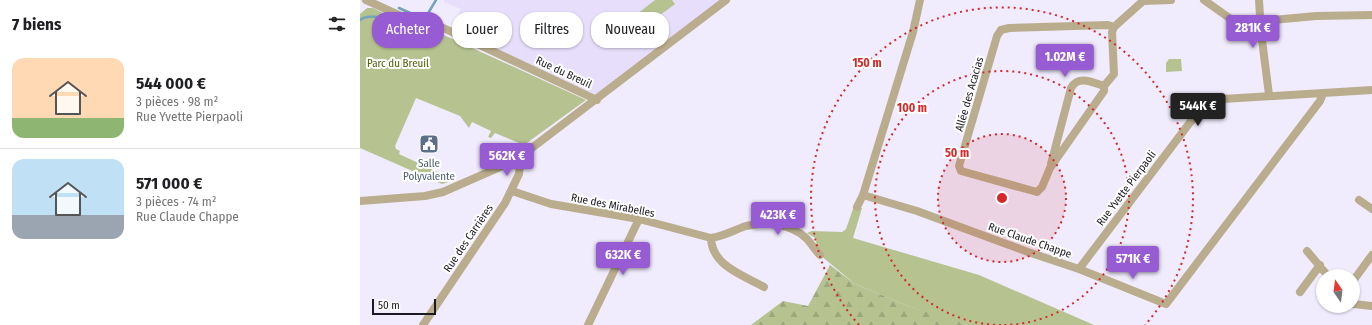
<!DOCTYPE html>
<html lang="fr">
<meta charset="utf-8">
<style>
:root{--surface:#fff;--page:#f6f6f6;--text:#202124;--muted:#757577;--line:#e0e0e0;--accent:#975bd3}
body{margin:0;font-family:"Fira Sans Condensed",sans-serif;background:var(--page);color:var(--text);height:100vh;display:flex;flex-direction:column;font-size:15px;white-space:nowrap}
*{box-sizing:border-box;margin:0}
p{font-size:13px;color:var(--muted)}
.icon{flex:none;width:22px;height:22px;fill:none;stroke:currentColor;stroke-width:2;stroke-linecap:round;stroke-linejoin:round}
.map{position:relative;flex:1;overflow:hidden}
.details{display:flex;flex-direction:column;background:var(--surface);width:360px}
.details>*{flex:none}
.banner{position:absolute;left:12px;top:12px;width:380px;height:36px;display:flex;gap:8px}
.needle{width:26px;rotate:346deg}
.controls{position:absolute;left:956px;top:269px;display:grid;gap:8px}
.controls a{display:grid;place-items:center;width:44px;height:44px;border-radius:50%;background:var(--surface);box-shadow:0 1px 3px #0004;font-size:20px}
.scale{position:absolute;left:12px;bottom:10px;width:64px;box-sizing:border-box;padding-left:4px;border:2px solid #1b1921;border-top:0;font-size:11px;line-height:14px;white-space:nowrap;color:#1b1921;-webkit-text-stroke:3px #fff;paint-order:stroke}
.price{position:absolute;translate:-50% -34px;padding:0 9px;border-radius:4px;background:var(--accent);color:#fff;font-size:13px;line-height:26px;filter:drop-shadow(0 1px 2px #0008)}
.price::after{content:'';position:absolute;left:50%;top:24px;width:12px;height:9px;margin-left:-6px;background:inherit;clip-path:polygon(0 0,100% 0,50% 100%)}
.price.active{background:#222;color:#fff}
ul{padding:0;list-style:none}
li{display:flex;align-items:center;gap:12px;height:100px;padding:0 12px}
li+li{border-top:1px solid var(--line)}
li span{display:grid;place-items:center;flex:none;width:112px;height:80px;border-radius:12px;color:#555}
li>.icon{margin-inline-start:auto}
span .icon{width:48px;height:48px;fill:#fffc;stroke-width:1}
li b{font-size:17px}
h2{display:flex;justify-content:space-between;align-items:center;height:48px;padding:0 12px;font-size:17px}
.pill{padding:0 14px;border-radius:16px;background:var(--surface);box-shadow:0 1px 3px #0004;font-size:14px;line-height:36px}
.pill.active{background:var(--accent);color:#fff}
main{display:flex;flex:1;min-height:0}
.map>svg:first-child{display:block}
.built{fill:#e6defb}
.green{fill:#b6c390}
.forest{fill:url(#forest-firs)}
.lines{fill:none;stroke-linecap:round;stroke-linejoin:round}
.stream{stroke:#72a4bb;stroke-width:2.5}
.minor{stroke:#baad8d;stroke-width:8}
.ring{fill:none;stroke:#d62828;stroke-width:2;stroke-dasharray:2 4}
.labels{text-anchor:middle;stroke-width:4;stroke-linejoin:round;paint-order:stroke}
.park-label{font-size:11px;fill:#516006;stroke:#fff}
.street-label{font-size:11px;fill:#1b1921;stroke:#fff}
.service-label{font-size:11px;fill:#4e5e75;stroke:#fff}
.centre{fill:#d62828;stroke:#fff;stroke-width:2}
.ring-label{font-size:12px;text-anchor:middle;font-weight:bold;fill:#d62828;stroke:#fff;stroke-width:4;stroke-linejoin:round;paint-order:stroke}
</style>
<main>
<section class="details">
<h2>7 biens<svg class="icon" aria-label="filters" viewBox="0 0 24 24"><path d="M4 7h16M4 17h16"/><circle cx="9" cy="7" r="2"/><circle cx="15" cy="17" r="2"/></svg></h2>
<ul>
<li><span style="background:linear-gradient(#ffd9b3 75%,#8fb573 0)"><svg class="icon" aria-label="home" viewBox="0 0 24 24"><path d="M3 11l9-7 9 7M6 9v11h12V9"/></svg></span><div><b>544 000 €</b><p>3 pièces · 98 m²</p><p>Rue Yvette Pierpaoli</p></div></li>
<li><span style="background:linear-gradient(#bfe0f5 70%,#9aa5b1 0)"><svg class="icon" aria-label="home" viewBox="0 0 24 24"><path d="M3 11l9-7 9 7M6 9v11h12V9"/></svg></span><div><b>571 000 €</b><p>3 pièces · 74 m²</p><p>Rue Claude Chappe</p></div></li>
</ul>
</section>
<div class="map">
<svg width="1012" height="325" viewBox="0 0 1012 325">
<defs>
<pattern id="forest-firs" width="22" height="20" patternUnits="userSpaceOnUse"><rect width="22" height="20" fill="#b6c390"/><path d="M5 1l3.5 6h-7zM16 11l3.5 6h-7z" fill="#9ca77c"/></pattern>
</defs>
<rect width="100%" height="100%" fill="#f0ebfd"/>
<path class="built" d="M 84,0 L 361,0 L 236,95 L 92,28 L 101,9 L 84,2 Z"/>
<path class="green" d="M 295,0 L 312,0 L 315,4 L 273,35 L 264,24 Z
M 7,8 L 13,8 L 51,27 L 75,31 L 226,100 L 164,145 L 135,133 L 131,138 L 128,137 L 131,131 L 112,122 L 109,128 L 100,116 L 56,98 L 35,146 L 36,149 L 40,151 L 39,154 L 95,180 L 82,184 L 0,148 L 0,14 Z
M 809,59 L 821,59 L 822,71 L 806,72 L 806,63 Z
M 494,206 L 502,208 L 493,238 L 619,275 L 734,325 L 609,325 L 592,321 L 548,306 L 495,284 L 460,255 L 456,242 L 457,239 L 447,233 L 452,231 L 482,232 L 486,229 Z"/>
<path class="forest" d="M 470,265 L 495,284 L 548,306 L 609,325 L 391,325 L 423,301 L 448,306 Z"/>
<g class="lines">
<path class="stream" d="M 39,8 L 59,17 L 67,15 L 76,0
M 0,20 C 8,13 18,20 27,15"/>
<path class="minor" d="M 6,0 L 52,21 L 77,25 L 237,100
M 844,0 L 875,22 L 881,23 L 956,16 L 1012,15
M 899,0 L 901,32 L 909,95
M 744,86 L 744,91 L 690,168 L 682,187 L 677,192 L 601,171 L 599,166 L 637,36 L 641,30 L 649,28 L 748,25 L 754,27 L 783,1 L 811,0
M 691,164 L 711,88 C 718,75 732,82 744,86 L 754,74 L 752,32 L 754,27
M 152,191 L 191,204 L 279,219 L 351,238 C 364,236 374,230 386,226 C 406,221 431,224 446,238 C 451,243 455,250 460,255
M 503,195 L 557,211 L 668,252 L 719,269 L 806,304 L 960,101 L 963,94
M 999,200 L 1012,209
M 0,201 L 65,196 L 83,192 L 156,160 L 366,0
M 497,207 L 503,195 L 553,32 L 560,0
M 351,238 C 352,266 383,275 404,287
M 947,251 L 968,276
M 719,269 L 847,100 L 1012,90
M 993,281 L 1012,255
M 940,292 L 960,265
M 993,304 L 1012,306
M 63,325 L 145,203 L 159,174 L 160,164 L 156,160
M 228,325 L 279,219"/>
</g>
<circle cx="642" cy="198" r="64" fill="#d62828" fill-opacity=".12"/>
<g class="ring">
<circle cx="642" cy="198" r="64"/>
<path d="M641 325A127 127 0 1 1 643 325"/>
<path d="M499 325A191 191 0 1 1 785 325"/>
</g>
<defs>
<symbol id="civic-square" viewBox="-11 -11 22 22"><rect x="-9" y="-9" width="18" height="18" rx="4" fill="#5c6f8a" stroke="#fff"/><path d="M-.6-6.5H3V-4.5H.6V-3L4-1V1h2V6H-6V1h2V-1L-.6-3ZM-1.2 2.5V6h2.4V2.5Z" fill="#fff"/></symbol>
</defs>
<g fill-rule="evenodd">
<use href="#civic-square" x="58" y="133" width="22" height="22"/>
</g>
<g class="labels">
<g class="park-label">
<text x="38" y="67">Parc du Breuil</text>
</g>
<g class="street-label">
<text transform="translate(204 72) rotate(25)" y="4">Rue du Breuil</text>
<text transform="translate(609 94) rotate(-74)" y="4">Allée des Acacias</text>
<text transform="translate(766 188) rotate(-53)" y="4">Rue Yvette Pierpaoli</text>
<text transform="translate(253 205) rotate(11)" y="4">Rue des Mirabelles</text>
<text transform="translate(108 238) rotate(-56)" y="4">Rue des Carrières</text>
<text transform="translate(670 240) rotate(19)" y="4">Rue Claude Chappe</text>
</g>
<g class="service-label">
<text x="69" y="167">Salle<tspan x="69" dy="13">Polyvalente</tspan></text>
</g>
</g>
<circle cx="642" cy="198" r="6" class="centre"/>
<g class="ring-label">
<text x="507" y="67">150 m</text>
<text x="552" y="112">100 m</text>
<text x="597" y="157">50 m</text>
</g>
</svg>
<div class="controls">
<a><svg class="needle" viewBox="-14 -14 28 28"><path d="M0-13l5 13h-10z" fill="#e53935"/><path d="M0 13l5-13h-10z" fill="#757577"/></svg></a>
</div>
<div class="scale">50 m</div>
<b class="price" style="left:893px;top:49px">281K €</b>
<b class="price" style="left:705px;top:78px">1.02M €</b>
<b class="price active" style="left:838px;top:127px">544K €</b>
<b class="price" style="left:147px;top:177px">562K €</b>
<b class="price" style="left:418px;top:236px">423K €</b>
<b class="price" style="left:263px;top:276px">632K €</b>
<b class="price" style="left:773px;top:280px">571K €</b>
<div class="banner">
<a class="pill active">Acheter</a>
<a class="pill">Louer</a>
<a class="pill">Filtres</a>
<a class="pill">Nouveau</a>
</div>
</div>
</main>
